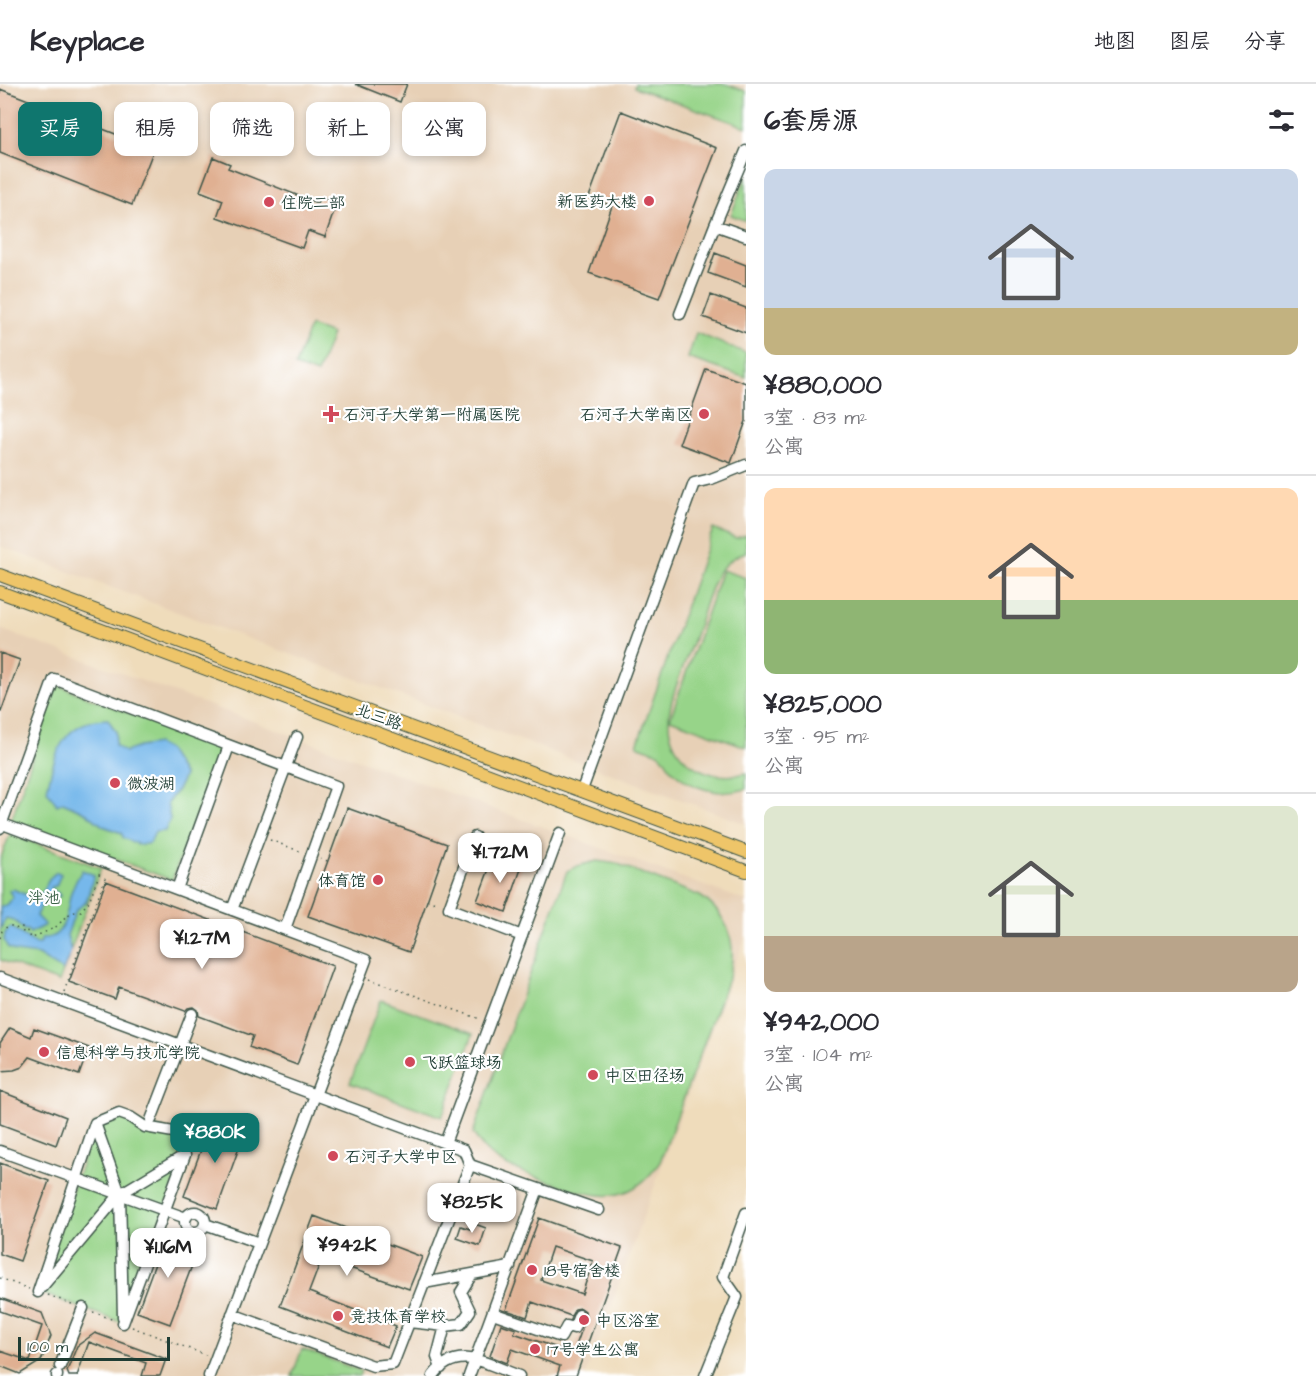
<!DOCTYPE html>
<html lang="zh">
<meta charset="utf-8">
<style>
:root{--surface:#fff;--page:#f7f7f7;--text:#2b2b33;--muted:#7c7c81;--line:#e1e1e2;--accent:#0f766e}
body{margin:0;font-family:"Architects Daughter","LXGW WenKai TC",sans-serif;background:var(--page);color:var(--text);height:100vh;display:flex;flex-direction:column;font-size:22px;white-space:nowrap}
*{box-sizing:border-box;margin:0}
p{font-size:20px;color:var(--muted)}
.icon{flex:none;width:33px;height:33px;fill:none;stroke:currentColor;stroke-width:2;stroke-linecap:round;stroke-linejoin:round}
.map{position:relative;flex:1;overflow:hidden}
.panel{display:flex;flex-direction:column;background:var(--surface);width:570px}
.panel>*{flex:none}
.guide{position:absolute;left:18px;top:18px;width:570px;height:54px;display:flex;gap:12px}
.scale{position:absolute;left:18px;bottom:15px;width:152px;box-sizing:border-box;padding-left:6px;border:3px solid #1f3d34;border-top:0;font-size:16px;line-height:21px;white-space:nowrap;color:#1f3d34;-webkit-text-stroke:4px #fff;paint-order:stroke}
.price{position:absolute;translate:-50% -51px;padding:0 14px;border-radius:12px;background:#fff;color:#222;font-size:20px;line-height:39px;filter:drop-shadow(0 2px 3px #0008)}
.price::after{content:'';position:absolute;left:50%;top:36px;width:18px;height:14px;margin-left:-9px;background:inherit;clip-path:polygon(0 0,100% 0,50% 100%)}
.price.selected{background:var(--accent);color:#fff}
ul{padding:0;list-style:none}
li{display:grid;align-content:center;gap:12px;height:318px;padding:0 18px}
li+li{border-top:2px solid var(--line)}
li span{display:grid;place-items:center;height:186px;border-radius:12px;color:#555}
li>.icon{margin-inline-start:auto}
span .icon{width:108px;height:108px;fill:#fffc;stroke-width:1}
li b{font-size:26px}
h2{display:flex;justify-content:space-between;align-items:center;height:72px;padding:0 18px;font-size:26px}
.pill{padding:0 21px;border-radius:12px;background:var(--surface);box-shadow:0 3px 9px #0003;font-size:21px;line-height:54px}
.pill.selected{background:var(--accent);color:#fff}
header{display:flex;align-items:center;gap:36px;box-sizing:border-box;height:84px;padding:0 30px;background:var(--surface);border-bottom:2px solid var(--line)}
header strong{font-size:28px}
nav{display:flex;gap:33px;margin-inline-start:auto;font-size:21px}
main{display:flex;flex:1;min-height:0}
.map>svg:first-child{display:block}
.built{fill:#e7d0b6}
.green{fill:#97d489;stroke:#5b885e;stroke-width:1.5;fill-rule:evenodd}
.water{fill:#76b8eb;stroke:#4a7a90;stroke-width:1.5}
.building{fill:#e0b092;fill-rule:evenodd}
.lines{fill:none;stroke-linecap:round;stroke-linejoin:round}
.minor-casing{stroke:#3e5548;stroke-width:13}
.major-casing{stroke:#3e5548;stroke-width:14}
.path{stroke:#3e5548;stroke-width:1.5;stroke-dasharray:1.5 4.5;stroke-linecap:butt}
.minor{stroke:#fff;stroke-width:10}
.major{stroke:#eec569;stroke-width:12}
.poi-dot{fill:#d1495b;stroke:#fff;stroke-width:2}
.labels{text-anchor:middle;stroke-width:4.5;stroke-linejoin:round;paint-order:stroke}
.poi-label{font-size:16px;fill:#1f3d34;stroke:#fff;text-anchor:start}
.street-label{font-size:16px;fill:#1f3d34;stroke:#fff}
.park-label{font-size:16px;fill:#3d6349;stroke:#fff}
</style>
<header>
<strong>Keyplace</strong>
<nav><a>地图</a><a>图层</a><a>分享</a></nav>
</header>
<main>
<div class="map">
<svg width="746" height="1292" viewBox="0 0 746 1292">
<rect width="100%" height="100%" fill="#fff"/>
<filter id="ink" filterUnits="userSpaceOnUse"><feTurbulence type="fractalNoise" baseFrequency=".0167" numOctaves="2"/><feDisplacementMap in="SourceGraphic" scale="12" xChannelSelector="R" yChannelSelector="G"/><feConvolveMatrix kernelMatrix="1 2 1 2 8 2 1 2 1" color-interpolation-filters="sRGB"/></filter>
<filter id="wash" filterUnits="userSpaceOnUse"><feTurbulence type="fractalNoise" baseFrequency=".008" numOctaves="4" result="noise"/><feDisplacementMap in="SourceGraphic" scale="24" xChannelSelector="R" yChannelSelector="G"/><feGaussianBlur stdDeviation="1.35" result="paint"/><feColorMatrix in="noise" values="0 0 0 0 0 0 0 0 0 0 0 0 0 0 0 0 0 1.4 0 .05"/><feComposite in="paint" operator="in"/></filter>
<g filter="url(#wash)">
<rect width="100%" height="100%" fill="#efdcbb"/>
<path class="built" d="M 0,0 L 746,0 L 746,740 L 0,462 Z
M 0,545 L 746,817 L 746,851 L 585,1292 L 0,1292 Z"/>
<path class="green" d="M 635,0 L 726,0 L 746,7 L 746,43 L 634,3 Z
M 746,92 L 746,137 L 731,131 Z
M 310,242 L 332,250 L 317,290 L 295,282 Z
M 696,249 L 746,269 L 746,294 L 688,274 Z
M 713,445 L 736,454 L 746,451 L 746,468 C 736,471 727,478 720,486 C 708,504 703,531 695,551 C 687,575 670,611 669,635 C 667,676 709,700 746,689 L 746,705 C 720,713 690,705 671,685 C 667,680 664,673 660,670 C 653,666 644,664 637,661 Z
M 722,486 L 746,494 L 746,663 L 670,635 Z
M 57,601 L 221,665 L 172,796 L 11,737 ZM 116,648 L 115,661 L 125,669 C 161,654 165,660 184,692 L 177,706 L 167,719 L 170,735 L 155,748 L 122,749 L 103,742 L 85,728 L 63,718 Z
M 10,750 L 101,784 L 59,898 L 0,876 L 0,776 Z
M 597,777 L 618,780 L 700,812 C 728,830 738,861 729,892 L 660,1078 C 627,1127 591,1112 545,1096 C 513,1085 491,1080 473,1049 L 567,787 L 577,782 Z
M 381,916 L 473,950 L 442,1033 L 350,999 Z
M 120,1034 L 179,1049 L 185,1071 L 123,1239 L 38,1208 L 95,1039 Z
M 302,1265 L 361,1287 L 359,1292 L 292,1292 Z"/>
<path class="water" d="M 108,635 L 116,648 L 115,661 L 125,668 L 139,663 L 157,660 L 168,666 L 184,692 L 177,706 L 167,719 L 170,735 L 165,747 L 155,748 L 150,759 L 140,761 L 123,754 L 122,749 L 103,742 L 85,728 L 63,718 L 57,721 L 47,706 C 55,668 63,636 108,635 Z
M 82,786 L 94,791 L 86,818 L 76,826 L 67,851 L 71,867 L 63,887 L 38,871 L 16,868 L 8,864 L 4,856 L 5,849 L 11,843 L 36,860 L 40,860 L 42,854 C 65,856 67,828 70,812 C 72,803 78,794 82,786 Z
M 57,788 L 61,790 L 56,802 L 51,803 L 52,807 L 57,808 L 60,812 C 47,814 40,821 36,832 L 45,841 L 30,849 L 27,846 L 24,846 L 14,836 L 6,834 L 0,846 L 0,823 L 8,820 L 13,813 L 9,807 L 13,805 C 52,825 38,799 57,788 Z"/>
<g id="blocks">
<path class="building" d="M 355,0 L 407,0 L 400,18 Z
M 0,5 L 154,65 L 132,121 L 0,69 Z
M 621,27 L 717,64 L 659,214 L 589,189 L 612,122 L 589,113 Z
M 213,73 L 230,80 L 228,84 L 317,119 L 320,113 L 337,119 L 325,153 L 308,147 L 302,164 L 217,133 L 223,116 L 200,107 Z
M 715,169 L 746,181 L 746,203 L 708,189 Z
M 711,211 L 746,224 L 746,249 L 703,233 Z
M 706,285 L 746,299 L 746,337 L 731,379 L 679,360 Z
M 0,569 L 20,576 L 1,628 L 0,628 Z
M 347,724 L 447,760 L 409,868 L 308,832 Z
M 494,772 L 522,782 L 506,828 L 477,817 Z
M 106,797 L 333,882 L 297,981 L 249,963 L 253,952 L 199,932 L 198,926 L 194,923 L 188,924 L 185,927 L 119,903 L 115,915 L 69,898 Z
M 10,944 L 31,953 L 34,944 L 89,964 L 79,991 L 30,973 L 22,983 L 14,986 L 0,987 L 0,959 Z
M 0,1007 L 66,1033 L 56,1061 L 0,1040 Z
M 212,1036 L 245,1047 L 217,1125 L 184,1112 Z
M 0,1079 L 49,1097 L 20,1177 L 0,1170 Z
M 314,1132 L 422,1173 L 409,1205 L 322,1174 L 309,1208 L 396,1242 L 387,1263 L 280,1222 Z
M 539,1134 L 622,1164 L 576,1292 L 557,1292 L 560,1282 L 512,1265 L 507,1279 L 490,1272 L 501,1240 L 516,1245 L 514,1249 L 569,1268 L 570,1266 L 574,1267 L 586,1234 L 585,1227 L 581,1224 L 575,1225 L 571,1232 L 532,1218 L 527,1233 L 506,1226 ZM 552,1163 L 593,1177 L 582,1210 L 541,1196 Z
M 472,1139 L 486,1144 L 480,1162 L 457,1154 L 461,1142 L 470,1145 Z
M 166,1150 L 199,1163 L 170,1240 L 137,1228 Z
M 0,1214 L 42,1229 L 51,1252 L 41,1277 L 20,1290 L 0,1282 L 0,1267 L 30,1277 L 42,1242 L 0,1227 Z
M 95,1249 L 166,1275 L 160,1292 L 142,1292 L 146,1279 L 89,1258 L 77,1292 L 69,1292 L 67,1287 L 77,1262 Z"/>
</g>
</g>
<g filter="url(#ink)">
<use href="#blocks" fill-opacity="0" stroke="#3e5548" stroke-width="1.5"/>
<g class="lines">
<defs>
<path id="minor" d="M 715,141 L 746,152
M 680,230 L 715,141 L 746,67
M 582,706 L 694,399 L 711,395 L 746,381
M 0,739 L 366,876 L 209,1292
M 0,744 L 54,595 L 336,702 L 285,845
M 475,753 L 449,824 L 522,852
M 177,805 L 229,662
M 232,826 L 297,653
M 0,894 L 464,1066 L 470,1081 L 599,1126
M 151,1036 L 192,930
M 95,1039 L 120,1110 L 123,1233
M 445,1059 L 560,749
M 0,1067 L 186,1134
M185 1138a10 10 0 1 1 20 0a10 10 0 1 1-20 0Z
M 205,1140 L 259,1159
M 424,1199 L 510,1183
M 42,1203 L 120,1110 L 185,1071
M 38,1208 L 95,1039 L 119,1029 L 130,1033 L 145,1043 L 179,1049 L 185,1071 L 123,1239
M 493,1229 L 561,1253 L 567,1242 L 574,1244 L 579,1231
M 232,1230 L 373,1282 L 393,1280 L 470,1081
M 409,1238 L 445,1242
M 60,1282 L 83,1224
M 441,1284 L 437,1273 L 445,1242 L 461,1240 L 470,1227 L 461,1208 L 472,1190
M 57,1292 L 57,1291
M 433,1292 C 457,1259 489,1281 519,1292
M 469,1292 L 538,1105
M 705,1292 L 737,1213 L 723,1193 L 746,1129"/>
<path id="major" d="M 0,491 L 746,768
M 0,508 L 746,787"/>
</defs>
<use href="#minor" class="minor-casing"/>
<use href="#major" class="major-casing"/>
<path class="path" d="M 270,756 L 302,768
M 320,775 L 328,777
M 427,816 L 438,820
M 0,854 L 2,847 L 9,841 L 18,845 L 22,843 L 22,848 L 27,846 L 27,851 L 33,854 C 39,850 46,848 52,845 C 66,838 61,829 81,827 L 89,817 L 100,788
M 369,895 L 480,935
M 64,908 L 106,791
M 0,1194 L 29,1205
M 48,1211 L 72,1220
M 93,1228 L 114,1236
M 132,1243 L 206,1271"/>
<use href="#minor" class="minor"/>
<use href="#major" class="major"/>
</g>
</g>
<g class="poi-dot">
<circle cx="649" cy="117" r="6"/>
<circle cx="269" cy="118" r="6"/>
<path d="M328 321h6v6h6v6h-6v6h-6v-6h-6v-6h6z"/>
<circle cx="704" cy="330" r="6"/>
<circle cx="115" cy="699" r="6"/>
<circle cx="378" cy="796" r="6"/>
<circle cx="44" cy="968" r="6"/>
<circle cx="410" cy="978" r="6"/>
<circle cx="593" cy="991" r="6"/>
<circle cx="333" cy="1072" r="6"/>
<circle cx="532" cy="1186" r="6"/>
<circle cx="338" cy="1232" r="6"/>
<circle cx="584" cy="1236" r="6"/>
<circle cx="535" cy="1265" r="6"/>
</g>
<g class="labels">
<g class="poi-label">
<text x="637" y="123" text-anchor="end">新医药大楼</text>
<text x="281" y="124">住院二部</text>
<text x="344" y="336">石河子大学第一附属医院</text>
<text x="692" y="336" text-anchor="end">石河子大学南区</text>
<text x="127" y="705">微波湖</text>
<text x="366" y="802" text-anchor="end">体育馆</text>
<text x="56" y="974">信息科学与技术学院</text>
<text x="422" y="984">飞跃篮球场</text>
<text x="605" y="997">中区田径场</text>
<text x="345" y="1078">石河子大学中区</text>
<text x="544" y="1192">18号宿舍楼</text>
<text x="350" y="1238">竞技体育学校</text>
<text x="596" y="1242">中区浴室</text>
<text x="547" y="1271">17号学生公寓</text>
</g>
<g class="street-label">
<text transform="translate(379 632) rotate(20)" y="6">北三路</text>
</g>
<g class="park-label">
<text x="44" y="819">泮池</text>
</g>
</g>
</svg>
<div class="scale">100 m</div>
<b class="price" style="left:500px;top:800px">¥1.72M</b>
<b class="price" style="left:202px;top:886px">¥1.27M</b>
<b class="price selected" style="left:215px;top:1080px">¥880K</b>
<b class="price" style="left:472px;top:1150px">¥825K</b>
<b class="price" style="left:347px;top:1193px">¥942K</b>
<b class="price" style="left:168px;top:1195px">¥1.16M</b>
<div class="guide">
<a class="pill selected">买房</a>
<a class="pill">租房</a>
<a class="pill">筛选</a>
<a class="pill">新上</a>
<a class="pill">公寓</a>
</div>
</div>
<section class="panel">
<h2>6套房源<svg class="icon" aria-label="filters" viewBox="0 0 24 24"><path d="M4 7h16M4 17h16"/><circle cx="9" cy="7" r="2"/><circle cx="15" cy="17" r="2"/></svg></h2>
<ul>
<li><span style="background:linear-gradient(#c9d6e8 75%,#c2b280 0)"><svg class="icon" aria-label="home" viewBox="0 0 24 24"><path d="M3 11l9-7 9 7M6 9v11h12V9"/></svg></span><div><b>¥880,000</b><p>3室 · 83 m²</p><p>公寓</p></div></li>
<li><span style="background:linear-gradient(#ffd9b3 60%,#8fb573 0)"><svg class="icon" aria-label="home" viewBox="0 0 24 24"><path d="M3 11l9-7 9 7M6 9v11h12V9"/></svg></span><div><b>¥825,000</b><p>3室 · 95 m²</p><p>公寓</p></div></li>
<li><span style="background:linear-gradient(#dfe7d0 70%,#b9a48a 0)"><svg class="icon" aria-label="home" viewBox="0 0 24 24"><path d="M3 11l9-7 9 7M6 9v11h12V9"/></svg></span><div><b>¥942,000</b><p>3室 · 104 m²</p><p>公寓</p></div></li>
</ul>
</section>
</main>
